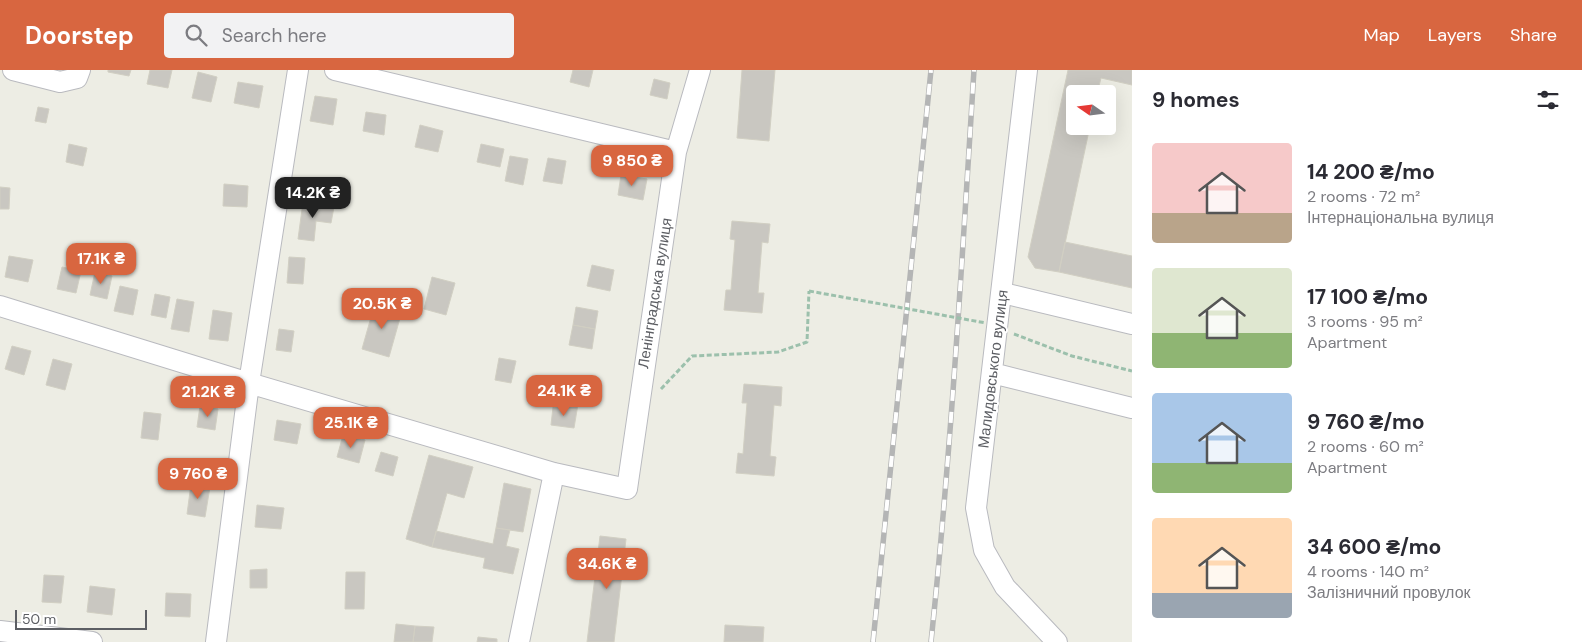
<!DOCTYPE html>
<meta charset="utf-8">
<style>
:root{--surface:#fff;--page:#f2f2f3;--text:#2b2b33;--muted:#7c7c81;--accent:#d86640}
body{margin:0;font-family:"DM Sans",sans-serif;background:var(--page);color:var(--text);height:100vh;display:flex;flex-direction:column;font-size:19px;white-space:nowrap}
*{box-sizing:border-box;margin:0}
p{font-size:16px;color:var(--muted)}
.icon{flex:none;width:28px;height:28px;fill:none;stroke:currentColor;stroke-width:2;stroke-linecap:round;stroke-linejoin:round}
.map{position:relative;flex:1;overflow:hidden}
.details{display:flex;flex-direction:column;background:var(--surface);width:450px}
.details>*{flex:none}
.needle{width:32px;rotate:284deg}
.tools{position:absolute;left:1066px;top:15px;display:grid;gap:10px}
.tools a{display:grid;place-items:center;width:50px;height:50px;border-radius:5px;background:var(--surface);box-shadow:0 5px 20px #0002;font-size:25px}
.scale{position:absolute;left:15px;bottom:12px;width:132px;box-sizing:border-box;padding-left:5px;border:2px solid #5c5e63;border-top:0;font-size:14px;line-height:18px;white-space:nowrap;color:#5c5e63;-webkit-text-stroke:4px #fff;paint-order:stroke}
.price{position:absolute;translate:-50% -42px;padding:0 11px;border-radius:10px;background:var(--accent);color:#fff;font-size:16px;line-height:32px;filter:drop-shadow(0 1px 2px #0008)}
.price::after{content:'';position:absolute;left:50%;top:30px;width:15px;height:11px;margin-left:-8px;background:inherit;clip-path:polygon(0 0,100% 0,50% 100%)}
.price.on{background:#222;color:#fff}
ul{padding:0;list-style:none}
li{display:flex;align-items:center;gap:15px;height:125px;padding:0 20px}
li span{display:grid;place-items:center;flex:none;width:140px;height:100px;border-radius:5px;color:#555}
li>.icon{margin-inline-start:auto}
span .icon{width:60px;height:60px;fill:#fffc;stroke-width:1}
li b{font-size:21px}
h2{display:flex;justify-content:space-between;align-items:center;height:60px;padding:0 20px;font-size:21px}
header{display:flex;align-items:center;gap:30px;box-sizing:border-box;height:70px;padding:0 25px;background:var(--accent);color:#fff}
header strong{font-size:24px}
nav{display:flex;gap:28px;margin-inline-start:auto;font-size:18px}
.search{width:350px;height:45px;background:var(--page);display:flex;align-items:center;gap:12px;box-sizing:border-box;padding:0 18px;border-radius:5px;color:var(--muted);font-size:19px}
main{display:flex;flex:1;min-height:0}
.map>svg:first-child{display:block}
.building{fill:#c9c7c1;stroke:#d1cfc3}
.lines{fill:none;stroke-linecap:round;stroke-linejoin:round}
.minor-casing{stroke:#b9babf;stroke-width:22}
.path{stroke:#9cc0ac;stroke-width:3;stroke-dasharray:5 2.5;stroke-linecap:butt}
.minor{stroke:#fff;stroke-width:20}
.rail-casing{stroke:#b4b5b5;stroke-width:5.5}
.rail{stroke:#fff;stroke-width:4;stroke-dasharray:11;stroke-linecap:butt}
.path-bridge{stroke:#9cc0ac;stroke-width:3;stroke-dasharray:5 2.5;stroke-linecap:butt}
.labels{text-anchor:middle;stroke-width:4;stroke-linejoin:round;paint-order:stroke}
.street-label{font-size:15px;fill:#5c5e63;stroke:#fff}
</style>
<header>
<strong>Doorstep</strong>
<div class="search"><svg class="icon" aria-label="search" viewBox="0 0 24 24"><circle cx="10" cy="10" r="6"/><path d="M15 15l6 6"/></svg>Search here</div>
<nav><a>Map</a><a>Layers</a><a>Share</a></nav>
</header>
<main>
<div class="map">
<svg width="1132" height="572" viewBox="0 0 1132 572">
<rect width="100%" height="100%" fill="#edede4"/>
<path class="building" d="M 108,0 L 131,0 L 129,6 L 108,2 Z
M 150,0 L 172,0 L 168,18 L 147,14 Z
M 573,0 L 593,0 L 589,17 L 570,12 Z
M 742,0 L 775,0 L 769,71 L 737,68 Z
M 1068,0 L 1132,0 L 1132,15 L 1101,8 L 1097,24 L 1075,24 L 1075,56 L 1090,56 L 1059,202 L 1035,198 L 1028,187 Z
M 198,2 L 217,7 L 211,32 L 192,28 Z
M 654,9 L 670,13 L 667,29 L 650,25 Z
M 238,12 L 263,16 L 259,38 L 234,33 Z
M 315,26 L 337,29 L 333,55 L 310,51 Z
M 38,37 L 49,39 L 46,53 L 35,51 Z
M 366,42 L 386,45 L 384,65 L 363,61 Z
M 420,55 L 443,61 L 438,82 L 415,77 Z
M 69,74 L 87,78 L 83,96 L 66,92 Z
M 481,74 L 504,79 L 500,97 L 477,92 Z
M 510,86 L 528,89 L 523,115 L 505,111 Z
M 548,88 L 566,91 L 562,114 L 543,111 Z
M 621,105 L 647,109 L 643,130 L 618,125 Z
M 224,114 L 248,116 L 247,137 L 223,136 Z
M 0,117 L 10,118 L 9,139 L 0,139 Z
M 303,132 L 334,137 L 331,153 L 316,151 L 314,171 L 298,169 Z
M 732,151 L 770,154 L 768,173 L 762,172 L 758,223 L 764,223 L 762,243 L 724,240 L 726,220 L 731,220 L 735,170 L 730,169 Z
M 1065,172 L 1132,186 L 1132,218 L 1059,202 Z
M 9,186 L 33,190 L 28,212 L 5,207 Z
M 289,187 L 305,188 L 303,214 L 287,213 Z
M 592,195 L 614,200 L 610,221 L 587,216 Z
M 62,197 L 81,201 L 76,223 L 57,219 Z
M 95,202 L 112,206 L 107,229 L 90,225 Z
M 432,207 L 455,213 L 446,245 L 424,239 Z
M 120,216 L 138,220 L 133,245 L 114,241 Z
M 155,224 L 170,227 L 166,248 L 151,245 Z
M 177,229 L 194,232 L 189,262 L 171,259 Z
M 375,233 L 402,241 L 389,287 L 362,279 Z
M 576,237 L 598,241 L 595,259 L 573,255 Z
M 213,240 L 232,243 L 228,271 L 209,269 Z
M 573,255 L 595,259 L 592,279 L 569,275 Z
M 279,259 L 294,261 L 291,282 L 276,280 Z
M 12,276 L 31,281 L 24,305 L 5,299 Z
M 499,288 L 516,291 L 511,313 L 495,310 Z
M 53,289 L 72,294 L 65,320 L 46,315 Z
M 744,314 L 782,317 L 781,336 L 774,335 L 770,386 L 776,387 L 774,406 L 736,403 L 738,383 L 743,384 L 747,333 L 742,333 Z
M 556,321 L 579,325 L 577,340 L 553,337 Z
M 200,336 L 218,339 L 215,360 L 197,357 Z
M 553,337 L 577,340 L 574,358 L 551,355 Z
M 144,342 L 161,344 L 158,370 L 141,368 Z
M 277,350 L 301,354 L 297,374 L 274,370 Z
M 343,365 L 365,370 L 359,393 L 337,387 Z
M 381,382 L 398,387 L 393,406 L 375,401 Z
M 429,385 L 473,397 L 464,428 L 447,423 L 432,477 L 406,469 Z
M 504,413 L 531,419 L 523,462 L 496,458 Z
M 191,414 L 210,417 L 205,447 L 187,444 Z
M 257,435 L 284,438 L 281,459 L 255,457 Z
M 496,458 L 510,460 L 506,476 L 519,479 L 513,504 L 483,498 L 485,488 L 432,477 L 436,461 L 493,474 Z
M 600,466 L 626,469 L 614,572 L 587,572 Z
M 267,499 L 267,518 L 250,518 L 250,500 Z
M 346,502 L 365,502 L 364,539 L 345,539 Z
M 44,505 L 64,506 L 61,533 L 42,532 Z
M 90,516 L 115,519 L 112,545 L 87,542 Z
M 166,523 L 191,524 L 190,547 L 165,546 Z
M 396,554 L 415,556 L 413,572 L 394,572 Z
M 725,555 L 764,557 L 763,572 L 724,572 Z
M 415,556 L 434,557 L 432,572 L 413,572 Z
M 478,567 L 497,569 L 497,572 L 477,572 Z"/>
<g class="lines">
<defs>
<path id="minor" d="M 13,0 L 60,12 L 77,8 L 80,0
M 335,0 L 676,82
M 1027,0 L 976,438 L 984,480 L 1005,517 L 1057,572
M 1003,223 L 1132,254
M 0,236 L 249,313 L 554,403 L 627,419 L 676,82 L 700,0
M 992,303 L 1132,338
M 0,561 L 92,572
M 216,572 L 249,313 L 298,0
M 519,572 L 554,403"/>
</defs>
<use href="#minor" class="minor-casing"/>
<path class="path" d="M 1014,264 L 1072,286 L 1132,301
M 661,319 L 692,286 L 778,282 L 807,272 L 809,221"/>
<use href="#minor" class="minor"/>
<defs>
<path id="rail" d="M 873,572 L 931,0
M 931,572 C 951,382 962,191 974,0"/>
</defs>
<use href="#rail" class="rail-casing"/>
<use href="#rail" class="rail"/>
<path class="path-bridge" d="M 809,221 L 986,253"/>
</g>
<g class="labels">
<g class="street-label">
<text transform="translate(655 223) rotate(-81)" y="5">Ленінградська вулиця</text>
<text transform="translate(993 299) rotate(-83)" y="5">Малидовського вулиця</text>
</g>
</g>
</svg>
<div class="tools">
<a><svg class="needle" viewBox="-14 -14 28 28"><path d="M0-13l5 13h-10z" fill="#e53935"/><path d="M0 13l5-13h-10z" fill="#7c7c81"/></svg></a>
</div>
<div class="scale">50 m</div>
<b class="price" style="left:632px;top:117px">9 850 ₴</b>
<b class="price on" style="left:313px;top:149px">14.2K ₴</b>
<b class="price" style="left:101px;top:215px">17.1K ₴</b>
<b class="price" style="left:382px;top:260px">20.5K ₴</b>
<b class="price" style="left:564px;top:347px">24.1K ₴</b>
<b class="price" style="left:208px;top:348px">21.2K ₴</b>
<b class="price" style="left:351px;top:379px">25.1K ₴</b>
<b class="price" style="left:198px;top:430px">9 760 ₴</b>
<b class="price" style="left:607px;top:520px">34.6K ₴</b>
</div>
<section class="details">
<h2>9 homes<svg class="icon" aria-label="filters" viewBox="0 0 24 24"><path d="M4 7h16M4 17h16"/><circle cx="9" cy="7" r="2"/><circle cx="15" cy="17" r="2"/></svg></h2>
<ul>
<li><span style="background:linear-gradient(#f6c9c9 70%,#b9a48a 0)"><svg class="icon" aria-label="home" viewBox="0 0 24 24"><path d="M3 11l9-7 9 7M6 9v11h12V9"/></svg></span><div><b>14 200 ₴/mo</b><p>2 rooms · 72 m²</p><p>Інтернаціональна вулиця</p></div></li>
<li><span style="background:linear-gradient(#dfe7d0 65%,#8fb573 0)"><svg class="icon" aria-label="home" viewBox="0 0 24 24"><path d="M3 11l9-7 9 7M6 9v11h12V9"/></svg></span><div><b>17 100 ₴/mo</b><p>3 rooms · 95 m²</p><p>Apartment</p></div></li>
<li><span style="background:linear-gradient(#a9c7e8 70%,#8fb573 0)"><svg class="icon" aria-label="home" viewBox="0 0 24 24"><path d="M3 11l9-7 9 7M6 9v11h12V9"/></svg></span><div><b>9 760 ₴/mo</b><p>2 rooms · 60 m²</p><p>Apartment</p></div></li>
<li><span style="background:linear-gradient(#ffd9b3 75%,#9aa5b1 0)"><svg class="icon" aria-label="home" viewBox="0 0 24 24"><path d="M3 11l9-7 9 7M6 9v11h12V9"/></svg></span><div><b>34 600 ₴/mo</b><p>4 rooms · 140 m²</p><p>Залізничний провулок</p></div></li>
</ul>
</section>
</main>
